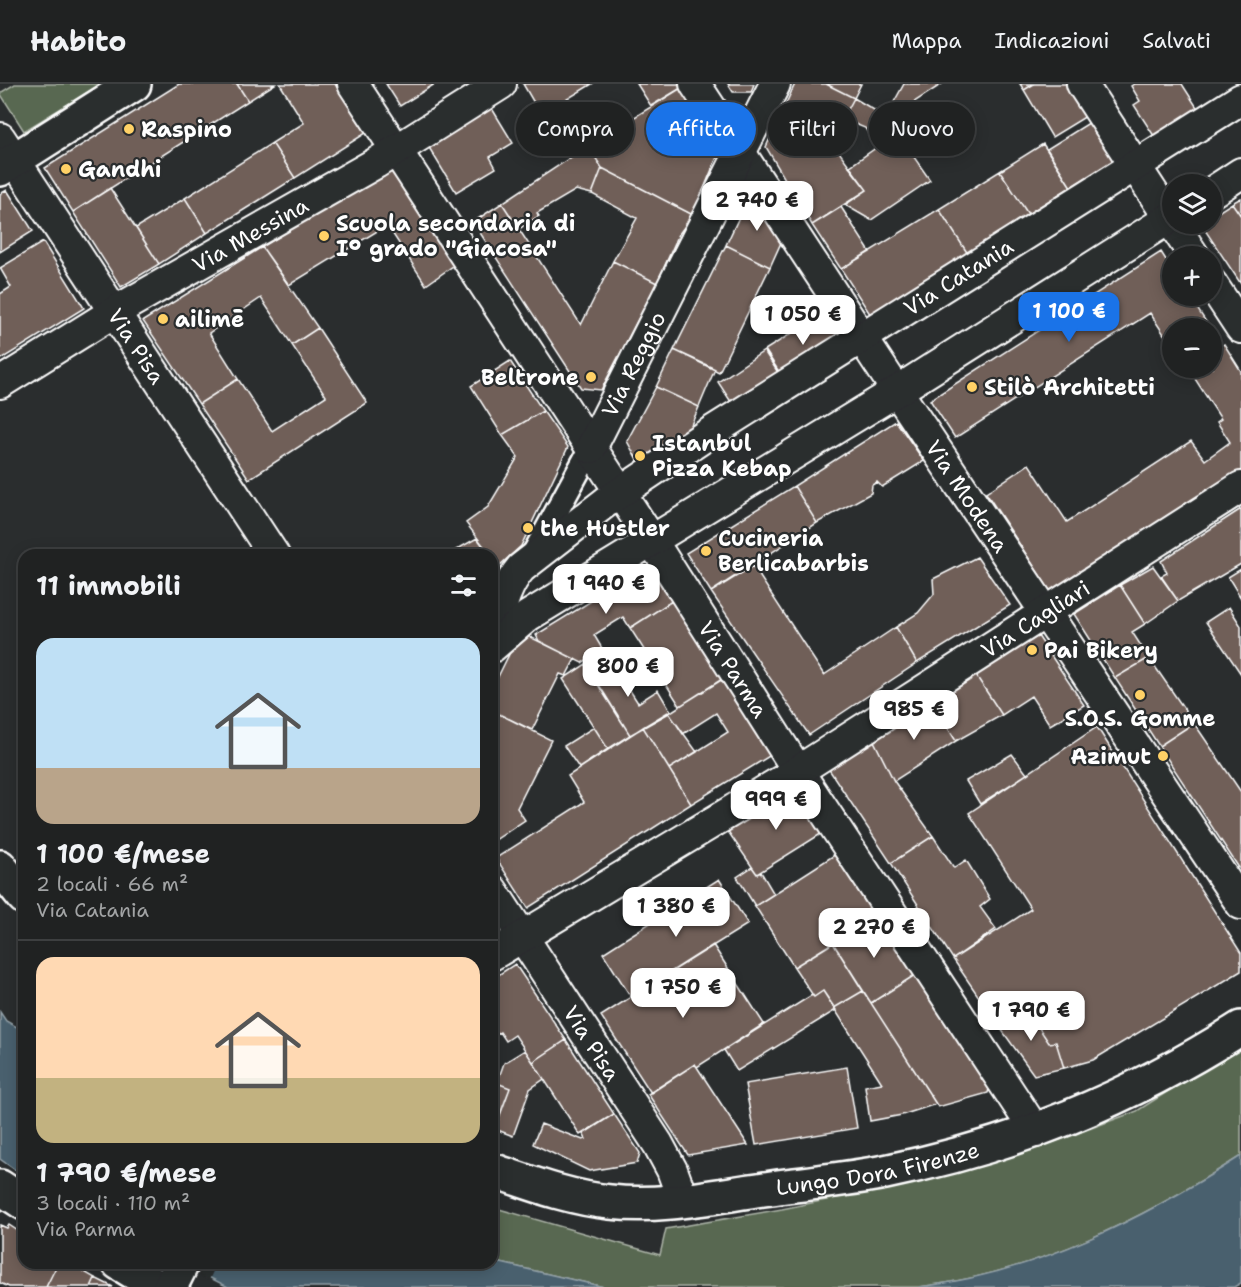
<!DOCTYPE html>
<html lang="it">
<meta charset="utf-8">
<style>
:root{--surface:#202222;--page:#2d2f2f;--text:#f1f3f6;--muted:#a2a4a5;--line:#3d3f40;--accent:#1a73e8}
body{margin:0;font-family:"Shantell Sans",sans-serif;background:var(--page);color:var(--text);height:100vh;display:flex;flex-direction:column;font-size:22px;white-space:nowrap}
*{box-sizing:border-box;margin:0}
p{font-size:20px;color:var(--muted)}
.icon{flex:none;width:33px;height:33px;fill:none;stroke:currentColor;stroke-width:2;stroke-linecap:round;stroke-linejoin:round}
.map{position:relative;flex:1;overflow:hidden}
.panel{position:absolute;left:18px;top:465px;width:480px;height:720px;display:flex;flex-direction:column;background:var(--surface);border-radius:18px;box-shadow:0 3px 15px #0003,0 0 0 2px var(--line)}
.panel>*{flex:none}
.banner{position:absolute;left:516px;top:18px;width:570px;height:54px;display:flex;gap:12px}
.fabs{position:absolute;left:1162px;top:90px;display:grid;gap:12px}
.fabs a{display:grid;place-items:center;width:60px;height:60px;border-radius:50%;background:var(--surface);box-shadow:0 3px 15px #0003,0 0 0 2px var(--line);font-size:30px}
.price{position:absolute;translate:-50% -51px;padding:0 14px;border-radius:12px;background:#fff;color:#222;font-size:20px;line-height:39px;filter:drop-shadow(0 2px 3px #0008)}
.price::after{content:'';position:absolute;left:50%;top:36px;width:18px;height:14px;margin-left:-9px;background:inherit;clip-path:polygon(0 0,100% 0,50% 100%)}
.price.on{background:var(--accent);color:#fff}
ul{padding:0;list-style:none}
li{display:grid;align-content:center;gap:12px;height:318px;padding:0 18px}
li+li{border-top:2px solid var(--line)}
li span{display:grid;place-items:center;height:186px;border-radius:18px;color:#555}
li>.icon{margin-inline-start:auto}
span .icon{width:108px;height:108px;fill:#fffc;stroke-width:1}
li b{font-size:26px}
h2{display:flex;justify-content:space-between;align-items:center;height:72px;padding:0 18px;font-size:26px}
.chip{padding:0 21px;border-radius:27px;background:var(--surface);box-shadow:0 3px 15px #0003,0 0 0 2px var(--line);font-size:21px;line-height:54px}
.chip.on{background:var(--accent);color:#fff}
header{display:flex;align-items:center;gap:36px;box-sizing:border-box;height:84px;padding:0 30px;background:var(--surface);border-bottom:2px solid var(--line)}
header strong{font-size:28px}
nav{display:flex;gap:33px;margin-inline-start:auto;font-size:21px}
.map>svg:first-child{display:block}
.green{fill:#596851;stroke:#acb4a8;stroke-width:1.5}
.water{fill:#4a616e;stroke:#92a0a8;stroke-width:1.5}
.pier{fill:#2a2d2e}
.building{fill:#705f59;stroke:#fff;stroke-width:1.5}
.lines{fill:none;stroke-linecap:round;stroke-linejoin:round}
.pedestrian-casing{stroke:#fff;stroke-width:27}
.minor-casing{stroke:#fff;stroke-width:34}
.tertiary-casing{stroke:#fff;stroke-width:38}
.pedestrian{stroke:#2a2d2e;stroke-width:22}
.minor{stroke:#2a2d2e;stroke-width:30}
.tertiary{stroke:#2a2d2e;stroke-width:33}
.poi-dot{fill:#ffd166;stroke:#2a2d2e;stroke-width:2}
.labels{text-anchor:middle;stroke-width:4.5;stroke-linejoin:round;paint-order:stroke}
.poi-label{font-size:22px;font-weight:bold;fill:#fff;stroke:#2a2d2e;text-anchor:start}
.street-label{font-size:22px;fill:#fff;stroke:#2a2d2e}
</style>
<header>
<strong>Habito</strong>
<nav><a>Mappa</a><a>Indicazioni</a><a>Salvati</a></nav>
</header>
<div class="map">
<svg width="1241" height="1203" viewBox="0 0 1241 1203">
<rect width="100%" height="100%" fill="#2a2d2e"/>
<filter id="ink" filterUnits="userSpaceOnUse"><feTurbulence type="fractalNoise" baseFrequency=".0167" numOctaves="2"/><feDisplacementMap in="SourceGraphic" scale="12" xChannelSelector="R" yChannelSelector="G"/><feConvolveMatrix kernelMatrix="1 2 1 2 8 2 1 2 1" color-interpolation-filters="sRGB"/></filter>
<g filter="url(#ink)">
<path class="green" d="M 15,0 L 101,0 L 24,47 L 0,9 Z
M 1241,961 L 1241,1072 C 1143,1135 1036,1189 919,1203 L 604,1203 L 492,1177 L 492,1123 L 660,1171 L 666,1145 L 782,1125 L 929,1095 L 1051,1059 L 1137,1027 Z"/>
<path class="water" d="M 0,928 L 6,937 L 24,947 L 24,1092 L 0,1075 Z
M 1241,1072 L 1241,1199 L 1234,1203 L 919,1203 C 1036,1189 1143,1135 1241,1072 Z
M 492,1177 L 604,1203 L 228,1203 L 181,1179 Z"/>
<path class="pier" d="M 178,1179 L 217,1179 L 209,1196 Z"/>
<path class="building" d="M 179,0 L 237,0 L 248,17 L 73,128 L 45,84 Z
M 237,0 L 275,0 L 248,17 Z
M 280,0 L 335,0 L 366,49 L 295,94 L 272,59 L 304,39 Z
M 386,0 L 435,0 L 400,22 Z
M 523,0 L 592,0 L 541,31 Z
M 637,0 L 685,0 L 686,1 L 651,22 Z
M 728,0 L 754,0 L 751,8 L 733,8 Z
M 795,0 L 826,0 L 854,14 L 831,57 L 867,106 L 812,141 L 766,63 Z
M 826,0 L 861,0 L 854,14 Z
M 904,0 L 942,0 L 899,28 L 894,18 Z
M 1020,0 L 1034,0 L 1024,6 Z
M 1034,0 L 1067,0 L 1088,31 L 1052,53 L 1024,6 Z
M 1134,0 L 1182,0 L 1198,25 L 1154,52 L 1134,21 L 1140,17 L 1131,2 Z
M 686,1 L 722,61 L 693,131 L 602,84 L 588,62 Z
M 854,14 L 886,33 L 930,96 L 871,136 L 845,121 L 867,106 L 849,83 L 877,63 L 865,44 L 843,35 Z
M 488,18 L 513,59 L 490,73 L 496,84 L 456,108 L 425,57 Z
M 1100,32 L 1124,70 L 1071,103 L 1047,65 Z
M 272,59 L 295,94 L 207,149 L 185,114 Z
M 1043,60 L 1071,103 L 1028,130 L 1000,87 Z
M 588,62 L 602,84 L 592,110 L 576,106 L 537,129 L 539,132 L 519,145 L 502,119 Z
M 395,81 L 460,177 L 426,201 L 387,141 L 289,201 L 262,163 Z
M 602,84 L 693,131 L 679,150 L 657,199 L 613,177 L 637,134 L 592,110 Z
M 1000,87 L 1028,130 L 968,170 L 939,125 Z
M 110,104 L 159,180 L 121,203 L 73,128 Z
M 7,106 L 33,147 L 0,168 L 0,110 Z
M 761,112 L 784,152 L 770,183 L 726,161 L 748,114 Z
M 185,114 L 207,149 L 159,180 L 136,144 Z
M 1241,114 L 1241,132 L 1232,119 Z
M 502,119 L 581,241 L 613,177 L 657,199 L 601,306 L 581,304 L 473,138 Z
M 1232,119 L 1241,132 L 1241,200 L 1201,140 L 1212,140 L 1212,132 Z
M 841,123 L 870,168 L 841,185 L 812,141 Z
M 939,125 L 968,170 L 870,230 L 841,185 Z
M 43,158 L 84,224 L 0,276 L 0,210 L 11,203 L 0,184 Z
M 726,161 L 770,183 L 719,288 L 674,266 Z
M 262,163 L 318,244 L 292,261 L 261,214 L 209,249 L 238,295 L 199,320 L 143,237 Z
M 1161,168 L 1173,187 L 1173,212 L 1189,212 L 1210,244 L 1173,244 L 1173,264 L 1150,229 L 955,354 L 930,316 Z
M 824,229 L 841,257 L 783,294 L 765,266 Z
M 318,244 L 367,319 L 249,395 L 199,320 L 238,295 L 272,347 L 326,312 L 292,261 Z
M 1212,248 L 1218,257 L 1212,260 Z
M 1224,260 L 1241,287 L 1241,387 L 1052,510 L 986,409 L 1029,380 L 1067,438 L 1191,357 L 1205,376 L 1230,358 L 1217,338 L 1221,335 L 1188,284 L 1212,284 L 1212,268 Z
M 674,266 L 715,285 L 699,323 L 656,303 Z
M 764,267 L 781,293 L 735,324 L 718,298 Z
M 510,277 L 543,327 L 502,351 L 471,302 Z
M 656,303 L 699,323 L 686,352 L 638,377 L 627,357 Z
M 543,327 L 568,363 L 521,462 L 499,482 L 466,439 L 488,423 L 518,373 L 502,351 Z
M 896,337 L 924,377 L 882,403 L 877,398 L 872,401 L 871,409 L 817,439 L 794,402 Z
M 794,402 L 817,439 L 711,508 L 686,469 Z
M 1241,425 L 1241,480 L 1178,517 L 1161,492 L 1167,489 L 1161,477 Z
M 477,454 L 490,471 L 447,471 Z
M 492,473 L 499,482 L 492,490 Z
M 977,473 L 1010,521 L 917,579 L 896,543 L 918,529 L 934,510 L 933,495 Z
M 648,482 L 672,517 L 630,544 L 623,533 L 594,551 L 603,566 L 582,579 L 539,557 L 536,551 Z
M 753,482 L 824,591 L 896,543 L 917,579 L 809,651 L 711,508 Z
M 1153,482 L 1178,517 L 1145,540 L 1120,501 Z
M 1241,485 L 1241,514 L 1228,493 Z
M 1120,501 L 1145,540 L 1132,548 L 1149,574 L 1115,594 L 1074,530 Z
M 672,517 L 723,595 L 680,622 L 630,544 Z
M 1229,523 L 1241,542 L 1241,590 L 1206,538 Z
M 520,548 L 575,575 L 566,592 L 560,590 L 532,646 L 497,629 L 495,632 L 492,630 L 492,605 Z
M 1038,552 L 1084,621 L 1050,641 L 1031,612 L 1002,631 L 975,590 Z
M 608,572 L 638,619 L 658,606 L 671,628 L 630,651 L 588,585 Z
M 1149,574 L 1194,639 L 1159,662 L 1115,594 Z
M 586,580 L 630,651 L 608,665 L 563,595 Z
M 975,590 L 1002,631 L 956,657 L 932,618 Z
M 722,595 L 771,671 L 691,720 L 669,685 L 728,648 L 716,629 L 683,650 L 669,629 Z
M 932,618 L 956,657 L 894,697 L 873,655 Z
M 668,628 L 697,668 L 669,685 L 643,643 Z
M 497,629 L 551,656 L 517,724 L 525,736 L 492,758 L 492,639 Z
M 1194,639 L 1241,708 L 1241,787 L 1159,662 Z
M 594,643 L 608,665 L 579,684 L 564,662 Z
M 643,643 L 691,720 L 528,824 L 496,774 L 584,718 L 568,692 Z
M 1097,643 L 1241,869 L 1241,887 L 1093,976 L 1064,984 L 1056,958 L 1049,959 L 1023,920 L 996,938 L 953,875 L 1031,825 L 969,729 Z
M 873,655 L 894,697 L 933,752 L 891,779 L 828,684 Z
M 1012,670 L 1027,690 L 980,720 L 966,697 Z
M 794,704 L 824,748 L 757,790 L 727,746 Z
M 933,752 L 954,784 L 966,776 L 990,815 L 980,823 L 996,845 L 953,875 L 891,779 Z
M 836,770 L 876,832 L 794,883 L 755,822 Z
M 752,783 L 757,790 L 761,788 L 774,810 L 755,822 L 737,793 Z
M 719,795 L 748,840 L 631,913 L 603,869 Z
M 876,832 L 915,891 L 871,919 L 833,859 Z
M 833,859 L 863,907 L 834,924 L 823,907 L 814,913 L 794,883 Z
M 713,861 L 764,940 L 697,983 L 695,980 L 651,1009 L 601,932 Z
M 515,880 L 566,956 L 533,978 L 515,951 L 506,957 L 500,948 L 492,952 L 492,895 Z
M 915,891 L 989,1005 L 988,1009 L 938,1023 L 871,919 Z
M 823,907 L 836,926 L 737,987 L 724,966 L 812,911 L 814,913 Z
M 863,907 L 871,919 L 936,1020 L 902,1031 L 870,1037 L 865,1002 L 882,999 L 834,924 Z
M 1023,920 L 1049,959 L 1056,958 L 1064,984 L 1034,991 L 996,938 Z
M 566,956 L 614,1030 L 580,1051 L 533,978 Z
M 525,966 L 544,995 L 530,1005 L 513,1052 L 495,1045 L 510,1004 L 497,999 L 504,979 Z
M 695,980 L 697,983 L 748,1061 L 688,1071 L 648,1010 Z
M 847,983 L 857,1044 L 756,1061 L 745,1000 Z
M 492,997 L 510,1004 L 494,1046 L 492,1045 Z
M 614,1030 L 640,1069 L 637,1079 L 589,1087 L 533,1060 L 541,1040 L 583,1056 L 586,1055 L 583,1050 Z
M 0,1141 L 7,1144 L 9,1141 L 24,1151 L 24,1179 L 58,1179 L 46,1203 L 9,1203 L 0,1199 Z
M 58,1179 L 69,1179 L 95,1194 L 91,1203 L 46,1203 Z
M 95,1194 L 113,1203 L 91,1203 Z"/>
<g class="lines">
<defs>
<path id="pedestrian" d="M 534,469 L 591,364"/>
<g id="minor">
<path id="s1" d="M 353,0 L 652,457 L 798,687 L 1036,1048"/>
<path id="s2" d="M 695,0 L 897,307 L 1241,820"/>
<path d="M 1082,0 L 1194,172"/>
<path id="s3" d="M 0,54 L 274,471"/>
<path d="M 1212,108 L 1241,89"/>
<path d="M 1212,200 L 1241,244"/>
<path id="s4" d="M 0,299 L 114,228 L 376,79 L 501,0"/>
<path id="s5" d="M 591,364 L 775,0"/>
<path id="s6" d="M 492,556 C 500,530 503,505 521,484 L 606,418 L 705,352 L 1241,15"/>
<path d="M 492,563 L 528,532 L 897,307 L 1173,132"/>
<path id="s7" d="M 492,806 L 658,1060 L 672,1086 L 683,1116"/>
<path id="s8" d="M 492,871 L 798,687 L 1241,403"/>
</g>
<g id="tertiary">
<path d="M 0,85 L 134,0"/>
<path d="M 0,783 L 24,813"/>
<path id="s9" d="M 492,1086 C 530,1099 569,1114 610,1118 C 661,1124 713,1112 764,1105 C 804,1099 845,1096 885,1088 C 1016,1061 1128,1016 1241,944"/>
<path d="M 0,1103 L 24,1119"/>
<path d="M 119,1179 L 158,1203"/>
<path d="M 170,1203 L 182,1179"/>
</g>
</defs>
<use href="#pedestrian" class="pedestrian-casing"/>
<use href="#minor" class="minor-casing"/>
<use href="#tertiary" class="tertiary-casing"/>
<use href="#pedestrian" class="pedestrian"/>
<use href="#minor" class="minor"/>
<use href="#tertiary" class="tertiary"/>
</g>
</g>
<g class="poi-dot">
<circle cx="129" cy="45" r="6"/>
<circle cx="66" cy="85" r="6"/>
<circle cx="324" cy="152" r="6"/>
<circle cx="163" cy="235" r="6"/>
<circle cx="591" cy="293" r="6"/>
<circle cx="972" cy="303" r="6"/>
<circle cx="640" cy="372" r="6"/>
<circle cx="528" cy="444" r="6"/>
<circle cx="706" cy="467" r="6"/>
<circle cx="1032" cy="566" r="6"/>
<circle cx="1140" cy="611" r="6"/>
<circle cx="1163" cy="672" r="6"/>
</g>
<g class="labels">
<g class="poi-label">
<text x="141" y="53">Raspino</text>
<text x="78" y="93">Gandhi</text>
<text x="336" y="147">Scuola secondaria di<tspan x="336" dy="25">I° grado "Giacosa"</tspan></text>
<text x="175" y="243">ailimē</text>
<text x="579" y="301" text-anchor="end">Beltrone</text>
<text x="984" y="311">Stilò Architetti</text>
<text x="652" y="367">Istanbul<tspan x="652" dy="25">Pizza Kebap</tspan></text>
<text x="540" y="452">the Hustler</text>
<text x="718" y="462">Cucineria<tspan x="718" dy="25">Berlicabarbis</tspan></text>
<text x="1044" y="574">Pai Bikery</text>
<text x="1140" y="642" text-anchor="middle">S.O.S. Gomme</text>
<text x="1151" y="680" text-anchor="end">Azimut</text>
</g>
<g class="street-label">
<text dy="8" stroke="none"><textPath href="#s4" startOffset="291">Via Messina</textPath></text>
<text dy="8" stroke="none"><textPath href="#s6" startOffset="604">Via Catania</textPath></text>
<text dy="8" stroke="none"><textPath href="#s3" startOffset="249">Via Pisa</textPath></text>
<text dy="8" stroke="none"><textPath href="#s5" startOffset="94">Via Reggio</textPath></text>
<text dy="8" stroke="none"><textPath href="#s2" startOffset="494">Via Modena</textPath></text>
<text dy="8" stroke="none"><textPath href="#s8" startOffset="639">Via Cagliari</textPath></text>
<text dy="8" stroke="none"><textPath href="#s1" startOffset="698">Via Parma</textPath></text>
<text dy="8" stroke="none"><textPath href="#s7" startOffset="183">Via Pisa</textPath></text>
<text dy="8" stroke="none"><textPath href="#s9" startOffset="393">Lungo Dora Firenze</textPath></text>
</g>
</g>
</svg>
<div class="fabs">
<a><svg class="icon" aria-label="layers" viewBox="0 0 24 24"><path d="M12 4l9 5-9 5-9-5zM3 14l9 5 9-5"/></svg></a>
<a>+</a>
<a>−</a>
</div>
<b class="price" style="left:757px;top:148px">2 740 €</b>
<b class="price on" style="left:1069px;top:259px">1 100 €</b>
<b class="price" style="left:803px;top:262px">1 050 €</b>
<b class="price" style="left:606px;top:531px">1 940 €</b>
<b class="price" style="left:628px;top:614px">800 €</b>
<b class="price" style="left:914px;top:657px">985 €</b>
<b class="price" style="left:776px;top:747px">999 €</b>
<b class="price" style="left:676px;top:854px">1 380 €</b>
<b class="price" style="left:874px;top:875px">2 270 €</b>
<b class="price" style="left:683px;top:935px">1 750 €</b>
<b class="price" style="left:1031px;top:958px">1 790 €</b>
<div class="banner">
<a class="chip">Compra</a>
<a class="chip on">Affitta</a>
<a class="chip">Filtri</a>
<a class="chip">Nuovo</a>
</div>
<section class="panel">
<h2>11 immobili<svg class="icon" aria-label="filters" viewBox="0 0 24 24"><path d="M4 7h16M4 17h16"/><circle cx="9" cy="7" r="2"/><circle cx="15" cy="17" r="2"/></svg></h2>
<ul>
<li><span style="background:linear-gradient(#bfe0f5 70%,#b9a48a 0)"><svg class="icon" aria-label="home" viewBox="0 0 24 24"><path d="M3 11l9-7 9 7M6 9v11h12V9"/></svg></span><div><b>1 100 €/mese</b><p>2 locali · 66 m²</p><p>Via Catania</p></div></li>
<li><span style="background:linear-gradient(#ffd9b3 65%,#c2b280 0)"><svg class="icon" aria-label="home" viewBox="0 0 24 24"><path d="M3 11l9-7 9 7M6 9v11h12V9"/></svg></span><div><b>1 790 €/mese</b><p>3 locali · 110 m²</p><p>Via Parma</p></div></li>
</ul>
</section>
</div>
